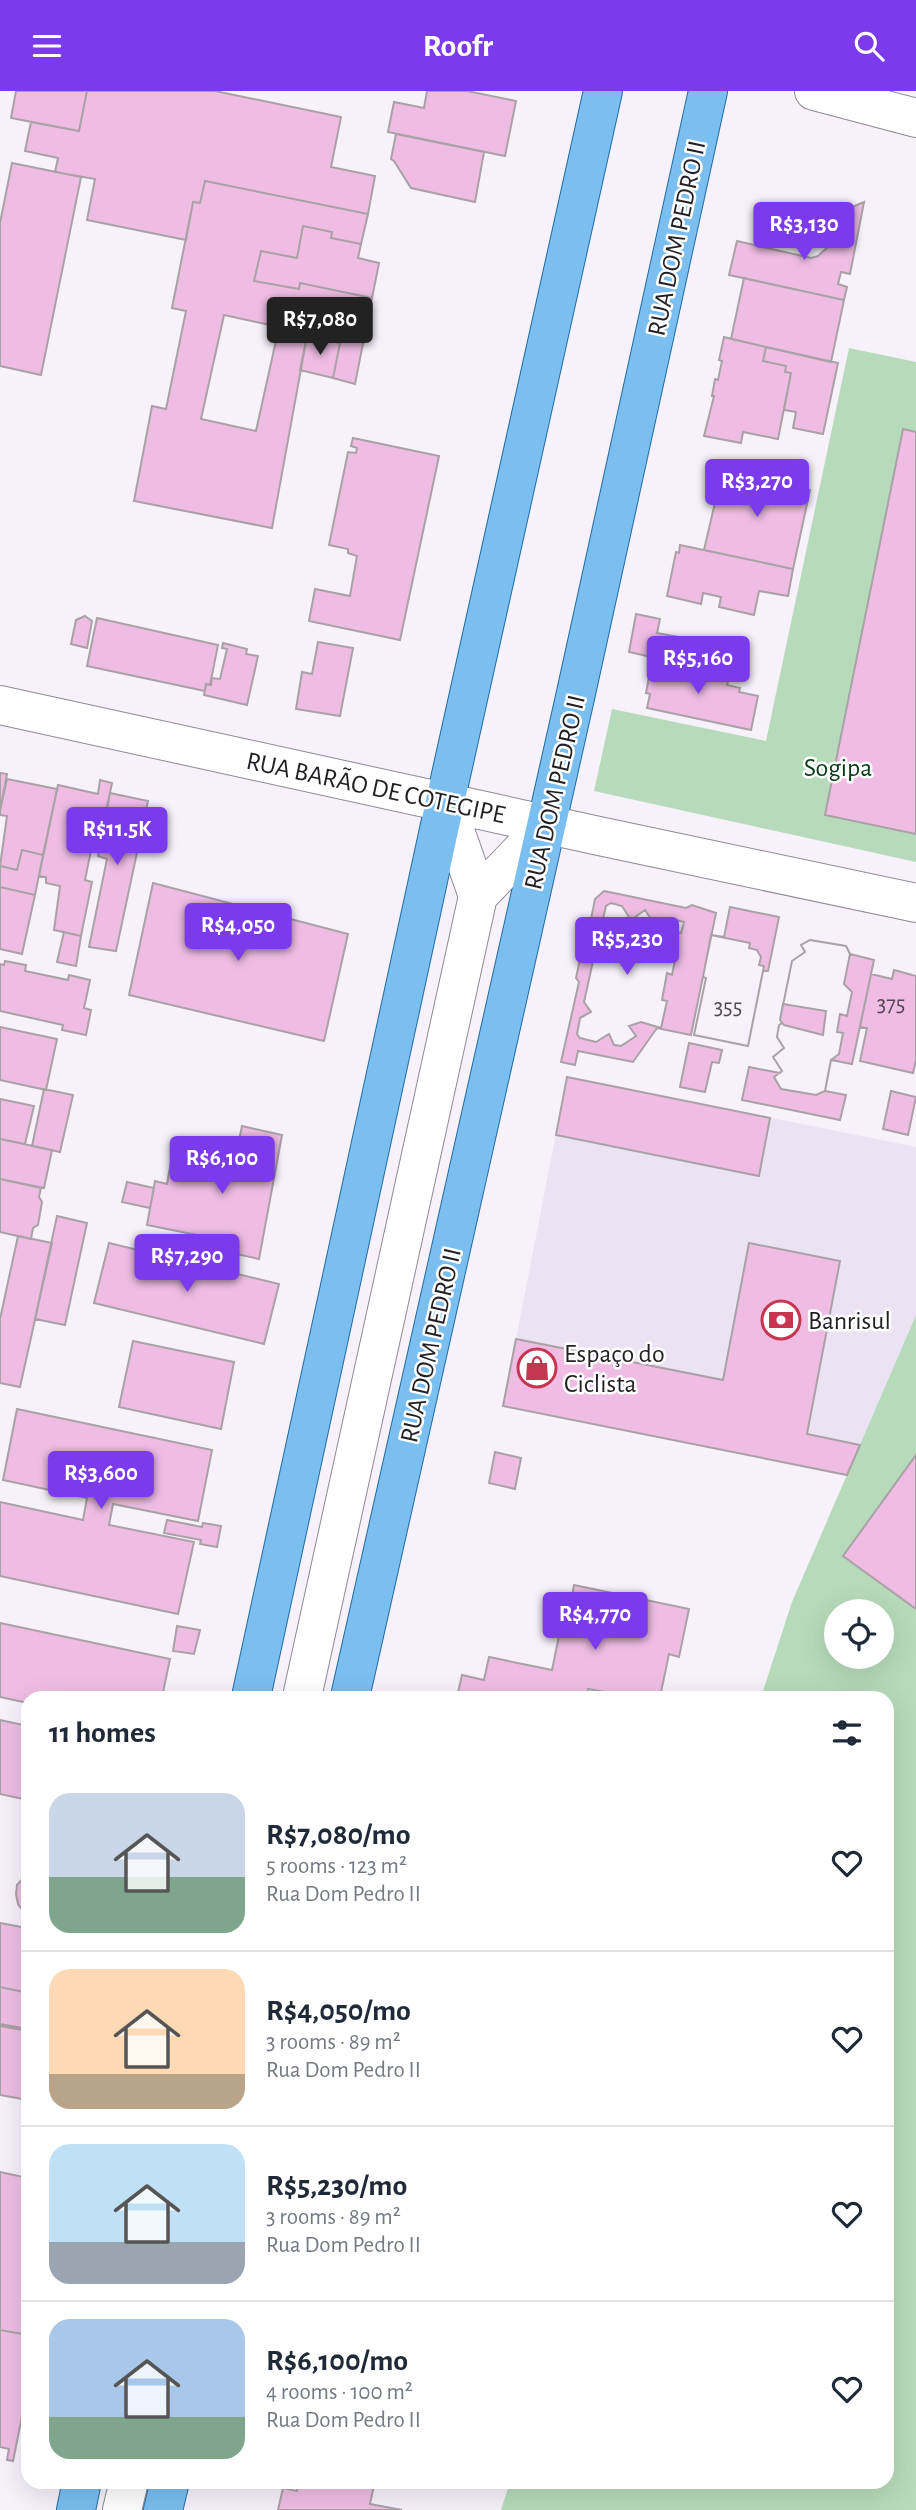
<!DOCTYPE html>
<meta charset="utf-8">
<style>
:root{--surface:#fff;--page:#f2f2f3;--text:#1f2937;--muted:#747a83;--line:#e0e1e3;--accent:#7c3aed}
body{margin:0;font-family:"Alegreya Sans",sans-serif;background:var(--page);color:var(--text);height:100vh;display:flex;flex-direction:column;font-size:26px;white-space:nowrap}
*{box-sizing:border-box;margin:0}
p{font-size:23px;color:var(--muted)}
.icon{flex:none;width:38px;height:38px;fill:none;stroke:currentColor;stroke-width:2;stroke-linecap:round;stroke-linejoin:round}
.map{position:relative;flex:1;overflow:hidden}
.sheet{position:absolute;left:21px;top:1600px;width:873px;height:798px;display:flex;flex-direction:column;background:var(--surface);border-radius:21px;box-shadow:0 7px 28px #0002}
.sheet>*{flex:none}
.controls{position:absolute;left:824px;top:1508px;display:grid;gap:14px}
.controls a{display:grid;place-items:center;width:70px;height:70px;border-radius:50%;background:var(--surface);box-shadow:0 7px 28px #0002;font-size:35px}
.price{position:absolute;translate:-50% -60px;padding:0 16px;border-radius:7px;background:var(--accent);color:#fff;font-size:23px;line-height:46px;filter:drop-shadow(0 2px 4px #0008)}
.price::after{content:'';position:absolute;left:50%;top:42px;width:21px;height:16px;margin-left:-10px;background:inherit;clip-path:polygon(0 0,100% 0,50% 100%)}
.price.on{background:#222;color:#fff}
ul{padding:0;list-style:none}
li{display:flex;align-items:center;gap:21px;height:175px;padding:0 28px}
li+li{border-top:2px solid var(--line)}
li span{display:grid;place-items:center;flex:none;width:196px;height:140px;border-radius:21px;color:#555}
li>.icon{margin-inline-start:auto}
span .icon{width:84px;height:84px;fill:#fffc;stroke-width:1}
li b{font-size:30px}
h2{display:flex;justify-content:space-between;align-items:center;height:84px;padding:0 28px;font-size:30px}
header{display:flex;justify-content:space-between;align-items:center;height:91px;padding:0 28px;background:var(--accent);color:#fff;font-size:32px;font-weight:700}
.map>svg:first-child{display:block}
.built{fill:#ebe3f4}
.green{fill:#b7dbba;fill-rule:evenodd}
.building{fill:#efbde4;stroke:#aaa1a7;stroke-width:2;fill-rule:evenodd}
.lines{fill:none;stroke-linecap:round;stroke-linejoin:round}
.minor-casing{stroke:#8e8993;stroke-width:40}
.major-casing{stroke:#226ca2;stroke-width:40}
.minor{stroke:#fff;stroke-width:38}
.major{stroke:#7abff0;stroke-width:38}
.labels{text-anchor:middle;stroke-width:5;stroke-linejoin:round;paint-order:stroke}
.number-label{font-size:23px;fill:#544653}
.street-label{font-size:26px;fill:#211f23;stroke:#fff}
.park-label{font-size:26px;fill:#063b13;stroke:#fff}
.poi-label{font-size:26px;fill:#211f23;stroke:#fff;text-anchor:start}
</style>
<header><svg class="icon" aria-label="menu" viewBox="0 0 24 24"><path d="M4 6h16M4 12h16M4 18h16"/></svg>Roofr<svg class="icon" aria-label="search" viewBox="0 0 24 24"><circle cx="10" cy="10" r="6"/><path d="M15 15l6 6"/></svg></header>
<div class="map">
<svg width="916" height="2419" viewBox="0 0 916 2419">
<rect width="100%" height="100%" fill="#f6f1fb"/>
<path class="built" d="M 567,986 L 916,1056 L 916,1224 L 847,1384 L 503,1315 Z"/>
<path class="green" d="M 849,257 L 916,271 L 916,771 L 594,700 L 612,618 L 766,650 Z
M 916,1224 L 916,2419 L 501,2419 L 510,2391 L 887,2390 L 887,1606 L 761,1606 L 792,1511 ZM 836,1521 L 882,1521 L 882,1566 L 836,1566 Z"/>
<path class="building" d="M 16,0 L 87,0 L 79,40 L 11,27 Z
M 87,0 L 215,0 L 341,26 L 331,76 L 375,85 L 368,123 L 205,90 L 200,112 L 193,111 L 186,149 L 87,129 L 95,88 L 55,81 L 58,67 L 25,60 L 31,31 L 79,40 Z
M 427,0 L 467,0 L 516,10 L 505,65 L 388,41 L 394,11 L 424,17 Z
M 396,43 L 484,61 L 475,111 L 411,97 L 394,70 L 391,68 Z
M 12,72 L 81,86 L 41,284 L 0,275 L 0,132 Z
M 205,90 L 368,123 L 361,153 L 331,147 L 332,141 L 303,135 L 297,167 L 261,160 L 254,190 L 299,198 L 300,192 L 372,207 L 355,293 L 333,287 L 340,252 L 307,245 L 272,437 L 134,410 L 152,315 L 166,318 L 186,220 L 172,217 L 193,111 L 200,112 Z
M 864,111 L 850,183 L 841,181 L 838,193 L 847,196 L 844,209 L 729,184 L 737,150 L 811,167 L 818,165 L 830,154 L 832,149 L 825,148 L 823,142 L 829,138 L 835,139 L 845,123 L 852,116 Z
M 303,135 L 332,141 L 331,147 L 361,153 L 358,167 L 379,172 L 372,207 L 300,192 L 299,198 L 254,190 L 261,160 L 297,167 Z
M 744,187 L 844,209 L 831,271 L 731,248 Z
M 224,224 L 279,236 L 256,340 L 201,328 Z
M 307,245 L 340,252 L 333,287 L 300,279 Z
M 724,246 L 766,256 L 763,270 L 786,275 L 785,281 L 791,282 L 778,348 L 743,341 L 741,352 L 704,345 L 714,305 L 712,305 L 715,288 L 718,289 L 722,270 L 719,269 Z
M 766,256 L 838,272 L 823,343 L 793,337 L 796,321 L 784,319 L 791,282 L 785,281 L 786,275 L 763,270 Z
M 903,338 L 916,341 L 916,743 L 825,724 Z
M 353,347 L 439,365 L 400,549 L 309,530 L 315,498 L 350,505 L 357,465 L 348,462 L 348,458 L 329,454 L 348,361 L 356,362 L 357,357 L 351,355 Z
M 722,378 L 810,399 L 793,478 L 704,459 L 717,403 L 714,402 Z
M 680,454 L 793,478 L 788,505 L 759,500 L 754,524 L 719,516 L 721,506 L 703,502 L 701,513 L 667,505 L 676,461 L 679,462 Z
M 636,523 L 660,528 L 657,542 L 684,547 L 678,572 L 629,561 Z
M 85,525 L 92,530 L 87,557 L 71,553 L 76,529 Z
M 97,527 L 218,554 L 210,594 L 206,593 L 205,600 L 87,575 Z
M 318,551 L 353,557 L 340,625 L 296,618 L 302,581 L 312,583 Z
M 223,552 L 247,558 L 246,563 L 258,565 L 247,614 L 204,604 L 206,593 L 211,594 L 212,587 L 220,588 L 227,558 L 222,557 Z
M 657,567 L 705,578 L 703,585 L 728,590 L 727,594 L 740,597 L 739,601 L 758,605 L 751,639 L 647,617 L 650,603 L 646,602 L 651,575 L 655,575 Z
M 0,682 L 7,683 L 0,720 Z
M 7,688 L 57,698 L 43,764 L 22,759 L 17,779 L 0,775 L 7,725 L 0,724 L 0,720 Z
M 100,689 L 112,692 L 106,721 L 99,720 L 85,789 L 92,791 L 81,845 L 54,839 L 60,795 L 46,792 L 46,786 L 39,785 L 58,694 L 98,703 Z
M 110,702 L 148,710 L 116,860 L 89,856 L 107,768 L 98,765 Z
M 22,759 L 43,764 L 35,804 L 0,796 L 0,775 L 17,779 Z
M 153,792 L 348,843 L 324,950 L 129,904 Z
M 0,796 L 35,804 L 22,863 L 0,858 Z
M 604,800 L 686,817 L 692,814 L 716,822 L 691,944 L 657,937 L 633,971 L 578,960 L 575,974 L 561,971 L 579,891 L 576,887 L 580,868 L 584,864 L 595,808 ZM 671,828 L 684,831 L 681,842 L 668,839 Z
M 611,812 L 622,815 L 631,829 L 645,819 L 657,837 L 668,839 L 666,846 L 670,852 L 678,854 L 672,884 L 667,882 L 662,909 L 667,910 L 661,937 L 641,931 L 629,935 L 636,945 L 621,955 L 614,954 L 609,943 L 596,951 L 580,947 L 577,943 L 580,927 L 591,921 L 584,911 L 598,847 L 609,841 L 602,832 L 606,815 Z
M 730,816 L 779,826 L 768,880 L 763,880 L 748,955 L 694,944 L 706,887 L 703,886 L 711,844 L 724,846 Z
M 64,841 L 81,845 L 76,875 L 57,871 Z
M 711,844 L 750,852 L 749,857 L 757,859 L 761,866 L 759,874 L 764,875 L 748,955 L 694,944 L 706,887 L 703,886 Z
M 810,849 L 846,855 L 850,863 L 874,869 L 852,973 L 831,969 L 825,1000 L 846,1004 L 840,1029 L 742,1009 L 749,976 L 780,982 L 782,980 L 773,966 L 784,957 L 777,946 L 779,934 L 782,932 L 780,929 L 792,870 L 805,861 L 801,854 Z
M 810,849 L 846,855 L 850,863 L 844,893 L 852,901 L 847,925 L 840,923 L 837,941 L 843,942 L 839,963 L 831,969 L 825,1000 L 816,1004 L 781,998 L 774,986 L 782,980 L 773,966 L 784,957 L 777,946 L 779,934 L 782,932 L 780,929 L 792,870 L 805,861 L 801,854 Z
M 5,870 L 26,874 L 25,880 L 68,889 L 69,884 L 90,889 L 84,917 L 91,919 L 86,944 L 62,939 L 63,934 L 0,920 L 0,873 L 4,874 Z
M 894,879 L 916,885 L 916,969 L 913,982 L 860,970 L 867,937 L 860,936 L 871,883 L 892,888 Z
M 783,913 L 826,920 L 823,944 L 784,934 L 780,929 Z
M 0,936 L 57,948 L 46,999 L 0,989 Z
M 689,952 L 722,959 L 719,972 L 712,971 L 705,1001 L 680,996 Z
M 567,986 L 770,1027 L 759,1085 L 556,1044 Z
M 44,998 L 73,1004 L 60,1061 L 32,1055 Z
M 891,1000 L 916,1006 L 908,1044 L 883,1038 Z
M 0,1008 L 34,1015 L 25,1053 L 0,1048 Z
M 242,1035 L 282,1044 L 259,1168 L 209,1157 L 212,1147 L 147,1134 L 155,1090 L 167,1093 L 172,1065 L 213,1074 L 212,1078 L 232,1083 Z
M 0,1048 L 52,1059 L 44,1097 L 0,1088 Z
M 0,1088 L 41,1097 L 39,1106 L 42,1111 L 38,1134 L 33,1137 L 31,1148 L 0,1141 Z
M 127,1091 L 154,1097 L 150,1117 L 122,1111 Z
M 57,1125 L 87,1132 L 65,1234 L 35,1228 Z
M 18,1145 L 52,1152 L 20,1296 L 0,1292 L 0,1228 Z
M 109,1152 L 279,1193 L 264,1253 L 94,1212 Z
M 749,1152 L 840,1170 L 807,1343 L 860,1354 L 847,1384 L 503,1315 L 516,1248 L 723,1289 Z
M 133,1250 L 234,1271 L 221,1338 L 119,1316 Z
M 17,1318 L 212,1359 L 198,1430 L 113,1413 L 109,1434 L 194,1451 L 178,1523 L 0,1485 L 0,1411 L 83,1429 L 87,1407 L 3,1389 Z
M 495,1361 L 521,1367 L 515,1398 L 489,1392 Z
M 916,1364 L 916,1518 L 843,1465 Z
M 167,1429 L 202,1436 L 203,1432 L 221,1435 L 217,1456 L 200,1453 L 201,1449 L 164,1442 Z
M 574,1494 L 689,1518 L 679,1566 L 669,1563 L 660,1606 L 633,1606 L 588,1598 L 587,1606 L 457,1606 L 462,1584 L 484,1589 L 489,1566 L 552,1579 L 560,1540 L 565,1541 Z
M 0,1532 L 170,1568 L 162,1606 L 28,1606 L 28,1612 L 0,1606 Z
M 177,1535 L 200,1539 L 194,1563 L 173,1560 Z
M 0,1629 L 28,1635 L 28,1709 L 0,1703 Z
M 28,1782 L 28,1827 L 18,1813 L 16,1803 L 17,1794 Z
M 28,1829 L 28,1902 L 0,1896 L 0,1832 L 27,1837 Z
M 0,1896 L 28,1902 L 28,1938 L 0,1933 Z
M 0,1935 L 28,1940 L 28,2009 L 0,2004 Z
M 0,2081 L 28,2087 L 28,2244 L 0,2239 Z
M 0,2239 L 28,2244 L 28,2296 L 13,2370 L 7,2369 L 9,2358 L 0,2356 Z
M 299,2390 L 375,2390 L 370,2413 L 402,2419 L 278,2419 L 283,2397 L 297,2400 Z"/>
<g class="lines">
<defs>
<path id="minor" d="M 814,0 L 916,27
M 0,614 L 599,745 L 916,812
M 445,711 L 478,805
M 302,1606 L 478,805 L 546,734
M 122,2419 L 129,2390"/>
<path id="major" d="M 251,1606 L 445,711 L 603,0
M 350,1606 L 576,602 L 708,0
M 76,2419 L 82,2390
M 163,2419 L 170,2390"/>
</defs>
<use href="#minor" class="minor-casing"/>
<use href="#major" class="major-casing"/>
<use href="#minor" class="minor"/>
<use href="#major" class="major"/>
</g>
<defs>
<symbol id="bank-ring" viewBox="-11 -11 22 22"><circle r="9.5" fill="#fff" stroke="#c63651" stroke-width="1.5"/><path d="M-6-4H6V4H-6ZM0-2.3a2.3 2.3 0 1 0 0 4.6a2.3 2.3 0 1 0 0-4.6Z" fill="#c63651"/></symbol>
<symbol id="shop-ring" viewBox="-11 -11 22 22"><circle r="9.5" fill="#fff" stroke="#c63651" stroke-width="1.5"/><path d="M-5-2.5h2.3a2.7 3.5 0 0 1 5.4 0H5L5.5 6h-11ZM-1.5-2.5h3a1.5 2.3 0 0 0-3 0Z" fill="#c63651"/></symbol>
</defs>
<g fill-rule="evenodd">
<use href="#bank-ring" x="759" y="1207" width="44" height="44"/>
<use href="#shop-ring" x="515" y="1255" width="44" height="44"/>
</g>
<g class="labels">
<g class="number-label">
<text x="891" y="920">375</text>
<text x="728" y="923">355</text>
</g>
<g class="street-label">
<text transform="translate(676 147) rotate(-78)" y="9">RUA DOM PEDRO II</text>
<text transform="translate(376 696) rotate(12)" y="9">RUA BARÃO DE COTEGIPE</text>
<text transform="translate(554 701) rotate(-77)" y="9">RUA DOM PEDRO II</text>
<text transform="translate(430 1254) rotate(-77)" y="9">RUA DOM PEDRO II</text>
</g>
<g class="park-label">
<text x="838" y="685">Sogipa</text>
</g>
<g class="poi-label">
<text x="808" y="1238">Banrisul</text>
<text x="564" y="1271">Espaço do<tspan x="564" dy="30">Ciclista</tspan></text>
</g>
</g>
</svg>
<div class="controls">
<a><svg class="icon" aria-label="locate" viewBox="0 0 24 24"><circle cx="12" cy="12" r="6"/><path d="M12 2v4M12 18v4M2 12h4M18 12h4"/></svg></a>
</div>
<b class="price" style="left:804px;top:171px">R$3,130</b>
<b class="price on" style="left:320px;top:266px">R$7,080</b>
<b class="price" style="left:757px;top:428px">R$3,270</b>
<b class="price" style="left:698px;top:605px">R$5,160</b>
<b class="price" style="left:117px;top:776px">R$11.5K</b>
<b class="price" style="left:238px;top:872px">R$4,050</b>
<b class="price" style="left:627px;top:886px">R$5,230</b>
<b class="price" style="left:222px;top:1105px">R$6,100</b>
<b class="price" style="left:187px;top:1203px">R$7,290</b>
<b class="price" style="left:101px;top:1420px">R$3,600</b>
<b class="price" style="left:595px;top:1561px">R$4,770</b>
<section class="sheet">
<h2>11 homes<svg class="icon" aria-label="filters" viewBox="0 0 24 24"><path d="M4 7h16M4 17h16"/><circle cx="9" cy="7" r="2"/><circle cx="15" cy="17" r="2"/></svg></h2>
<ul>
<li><span style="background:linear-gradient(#c9d6e8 60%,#7fa58c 0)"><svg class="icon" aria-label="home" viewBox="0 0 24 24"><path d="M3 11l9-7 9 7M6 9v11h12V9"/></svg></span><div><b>R$7,080/mo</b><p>5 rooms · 123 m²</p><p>Rua Dom Pedro II</p></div><svg class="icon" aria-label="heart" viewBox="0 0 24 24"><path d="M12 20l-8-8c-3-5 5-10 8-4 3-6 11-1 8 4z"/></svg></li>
<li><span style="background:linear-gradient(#ffd9b3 75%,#b9a48a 0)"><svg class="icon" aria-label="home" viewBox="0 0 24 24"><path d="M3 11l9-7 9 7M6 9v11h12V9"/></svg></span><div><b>R$4,050/mo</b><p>3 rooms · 89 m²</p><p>Rua Dom Pedro II</p></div><svg class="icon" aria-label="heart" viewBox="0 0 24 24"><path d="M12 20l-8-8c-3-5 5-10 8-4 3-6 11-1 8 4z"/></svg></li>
<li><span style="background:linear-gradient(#bfe0f5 70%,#9aa5b1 0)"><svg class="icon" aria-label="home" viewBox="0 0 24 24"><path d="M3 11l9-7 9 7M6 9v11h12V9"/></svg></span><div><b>R$5,230/mo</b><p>3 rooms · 89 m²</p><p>Rua Dom Pedro II</p></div><svg class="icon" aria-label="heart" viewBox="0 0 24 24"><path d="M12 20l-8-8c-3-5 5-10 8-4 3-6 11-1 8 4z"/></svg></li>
<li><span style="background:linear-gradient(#a9c7e8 70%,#7fa58c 0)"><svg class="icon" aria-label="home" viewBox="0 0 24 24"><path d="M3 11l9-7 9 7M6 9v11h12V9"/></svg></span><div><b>R$6,100/mo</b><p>4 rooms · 100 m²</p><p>Rua Dom Pedro II</p></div><svg class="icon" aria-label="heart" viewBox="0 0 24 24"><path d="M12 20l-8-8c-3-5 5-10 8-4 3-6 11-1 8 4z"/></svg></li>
</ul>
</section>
</div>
